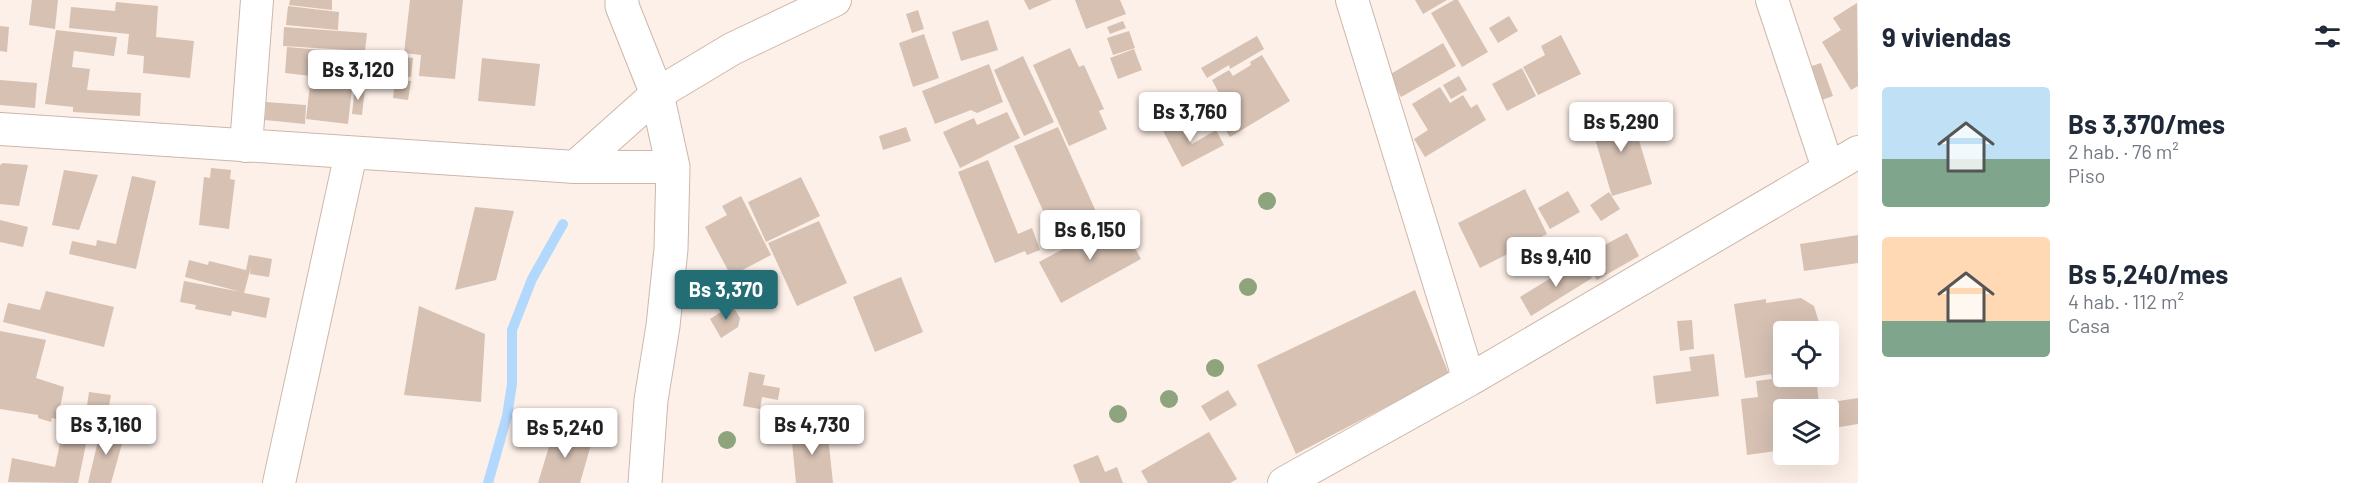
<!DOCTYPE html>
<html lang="es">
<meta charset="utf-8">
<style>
:root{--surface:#fff;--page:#f6f6f7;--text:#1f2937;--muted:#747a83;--accent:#236e75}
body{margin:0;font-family:Barlow,sans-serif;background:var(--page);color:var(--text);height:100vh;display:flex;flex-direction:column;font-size:22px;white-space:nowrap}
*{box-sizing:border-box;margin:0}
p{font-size:20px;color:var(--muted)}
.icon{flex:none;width:33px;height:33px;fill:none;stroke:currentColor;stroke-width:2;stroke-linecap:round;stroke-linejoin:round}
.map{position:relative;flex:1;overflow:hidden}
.drawer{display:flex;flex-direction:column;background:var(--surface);width:510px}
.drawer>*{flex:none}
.controls{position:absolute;left:1773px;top:321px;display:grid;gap:12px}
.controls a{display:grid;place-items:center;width:66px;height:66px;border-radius:6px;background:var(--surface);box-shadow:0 6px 24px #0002;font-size:30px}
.price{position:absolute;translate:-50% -51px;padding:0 14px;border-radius:6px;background:#fff;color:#222;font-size:20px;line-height:39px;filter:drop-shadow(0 2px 3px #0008)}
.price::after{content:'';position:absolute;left:50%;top:36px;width:18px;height:14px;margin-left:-9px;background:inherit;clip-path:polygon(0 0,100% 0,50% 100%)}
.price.current{background:var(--accent);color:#fff}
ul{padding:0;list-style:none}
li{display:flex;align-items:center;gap:18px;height:150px;padding:0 24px}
li span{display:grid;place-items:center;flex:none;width:168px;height:120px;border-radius:6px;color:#555}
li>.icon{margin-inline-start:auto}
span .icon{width:72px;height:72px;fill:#fffc;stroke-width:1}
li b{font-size:26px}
h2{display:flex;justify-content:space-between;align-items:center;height:72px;padding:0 24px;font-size:26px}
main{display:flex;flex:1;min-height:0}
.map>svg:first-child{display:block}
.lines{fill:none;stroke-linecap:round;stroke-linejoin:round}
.stream{stroke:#b3d8fe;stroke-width:10}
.building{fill:#d6c1b3}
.minor-casing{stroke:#ccb7aa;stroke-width:34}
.tertiary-casing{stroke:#ccb7aa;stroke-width:35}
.minor{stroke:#fff;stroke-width:32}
.tertiary{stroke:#fff;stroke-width:33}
.tree{fill:#8da47c}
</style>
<main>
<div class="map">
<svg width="1858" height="483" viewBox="0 0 1858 483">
<rect width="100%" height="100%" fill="#fdf0e8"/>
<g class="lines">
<path class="stream" d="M 488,483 L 507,416 L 512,384 L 512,330 L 532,279 L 563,224"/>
</g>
<path class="building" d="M 32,0 L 58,0 L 55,29 L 29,25 Z
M 290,0 L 332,0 L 332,10 L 289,5 Z
M 410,0 L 463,0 L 455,79 L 419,76 L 421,55 L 404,53 Z
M 1024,0 L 1052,0 L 1029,10 Z
M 1075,0 L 1120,0 L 1126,14 L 1086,29 Z
M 1415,0 L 1447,0 L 1423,14 Z
M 1454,0 L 1458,0 L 1488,52 L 1462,67 L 1431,13 Z
M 116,2 L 158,6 L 156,37 L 194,41 L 190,78 L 143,73 L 144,56 L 127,54 L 129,34 L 69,28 L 71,7 L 115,11 Z
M 1857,3 L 1858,86 L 1851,90 L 1822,42 L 1841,30 L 1833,18 Z
M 288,6 L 339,12 L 338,30 L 286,25 Z
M 918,10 L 924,29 L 912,33 L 906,14 Z
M 1509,16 L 1518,31 L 1498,43 L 1489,28 Z
M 988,20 L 998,50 L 961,61 L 952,32 Z
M 1123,21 L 1126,28 L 1110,34 L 1107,27 Z
M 0,26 L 9,27 L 7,52 L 0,51 Z
M 284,27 L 367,33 L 365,51 L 283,46 Z
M 56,30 L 117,37 L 114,56 L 74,51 L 72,67 L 90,69 L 87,90 L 141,93 L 140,116 L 73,112 L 73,107 L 45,104 Z
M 1129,31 L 1135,48 L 1113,55 L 1107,38 Z
M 924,34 L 939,78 L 913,87 L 899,43 Z
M 1561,35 L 1581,74 L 1538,95 L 1523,67 L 1545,55 L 1541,46 Z
M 1257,36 L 1264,49 L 1230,69 L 1229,65 L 1207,78 L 1201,68 Z
M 1443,43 L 1456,66 L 1401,97 L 1389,75 Z
M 287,47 L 413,58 L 411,77 L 354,71 L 348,124 L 306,119 L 311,76 L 285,73 Z
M 1070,48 L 1079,67 L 1084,65 L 1104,109 L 1099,111 L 1107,129 L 1069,146 L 1033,65 Z
M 1134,49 L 1142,70 L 1118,79 L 1110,58 Z
M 1262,55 L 1290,101 L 1230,137 L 1220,122 L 1218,124 L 1206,105 L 1221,97 L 1212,80 L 1229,70 L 1233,76 L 1251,65 L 1250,62 Z
M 1023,56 L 1054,122 L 1024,136 L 994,70 Z
M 482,58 L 540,64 L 535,106 L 478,101 Z
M 1821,63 L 1833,96 L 1816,102 L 1803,69 Z
M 989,64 L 1003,102 L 977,113 L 971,110 L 935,124 L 922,91 Z
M 1522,68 L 1536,96 L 1507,111 L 1492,84 Z
M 357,74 L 391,79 L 390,88 L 355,84 Z
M 1459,76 L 1467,90 L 1451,99 L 1443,85 Z
M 0,80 L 37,83 L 35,108 L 0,105 Z
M 395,80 L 411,81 L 408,100 L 393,98 Z
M 355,86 L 365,88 L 362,115 L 352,114 Z
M 1440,87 L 1450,103 L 1463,95 L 1471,108 L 1477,104 L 1486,120 L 1425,157 L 1414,139 L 1428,130 L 1412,104 Z
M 266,102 L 306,105 L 305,124 L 265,120 Z
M 1630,110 L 1652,184 L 1612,196 L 1590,122 Z
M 1007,112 L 1020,138 L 960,168 L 943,132 L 974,118 L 977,125 Z
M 1178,118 L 1192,144 L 1216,130 L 1224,145 L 1182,167 L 1161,127 Z
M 906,127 L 911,141 L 883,150 L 879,136 Z
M 1058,127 L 1102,225 L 1058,244 L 1014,146 Z
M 988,160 L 1018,234 L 1032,228 L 1040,250 L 1027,255 L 1025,251 L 995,263 L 958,172 Z
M 3,163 L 28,165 L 19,206 L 0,204 L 0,165 Z
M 211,168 L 231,170 L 230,179 L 235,180 L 229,229 L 199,225 L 204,177 L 210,178 Z
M 64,170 L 98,175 L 79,230 L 52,225 Z
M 132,176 L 156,181 L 136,269 L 69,254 L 72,241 L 96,246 L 97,240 L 116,244 Z
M 801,177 L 820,216 L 766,242 L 748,202 Z
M 1525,189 L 1547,234 L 1480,268 L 1458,223 Z
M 1568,191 L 1580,212 L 1550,229 L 1538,208 Z
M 1609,192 L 1620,209 L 1601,221 L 1590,205 Z
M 741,196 L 771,255 L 731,276 L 705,227 L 727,215 L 722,206 Z
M 475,207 L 514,211 L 496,280 L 455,290 Z
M 1119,219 L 1141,259 L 1061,303 L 1039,262 Z
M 0,220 L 28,227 L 23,247 L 0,242 Z
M 819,221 L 847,283 L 797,306 L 768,243 Z
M 1627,233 L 1639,256 L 1597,280 L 1584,256 Z
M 1858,235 L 1858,263 L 1804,271 L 1800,244 Z
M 249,255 L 272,259 L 269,277 L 250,274 L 251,267 L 244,293 L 270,298 L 266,318 L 232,311 L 231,316 L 195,309 L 196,305 L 180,302 L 184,281 L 241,292 L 185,277 L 189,260 L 208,265 L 209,261 L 246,270 Z
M 1580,260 L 1592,278 L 1531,316 L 1520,297 Z
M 901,277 L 923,332 L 875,352 L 853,297 Z
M 1415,290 L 1449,374 L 1296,454 L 1257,365 Z
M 46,291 L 114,307 L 104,347 L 3,322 L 8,303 L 40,310 Z
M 1801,298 L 1814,306 L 1821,329 L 1820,332 L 1784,332 L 1784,376 L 1816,376 L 1819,404 L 1858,398 L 1858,424 L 1828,429 L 1828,410 L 1784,410 L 1784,450 L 1747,455 L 1741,399 L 1758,397 L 1756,381 L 1772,379 L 1771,374 L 1745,378 L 1734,304 L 1766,299 L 1766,303 Z
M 732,305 L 740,318 L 738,327 L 721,338 L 710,319 Z
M 419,306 L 485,334 L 481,402 L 404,395 Z
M 1692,320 L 1694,349 L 1680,351 L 1677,321 Z
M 0,331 L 46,340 L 36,378 L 64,387 L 58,419 L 52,418 L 51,422 L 38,418 L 38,415 L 0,409 Z
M 1714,354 L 1719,396 L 1656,404 L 1653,376 L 1691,371 L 1689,357 Z
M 749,372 L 765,375 L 763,385 L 780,388 L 778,400 L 762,397 L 760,409 L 743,406 Z
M 1228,390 L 1237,405 L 1210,421 L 1201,406 Z
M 89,392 L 111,395 L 106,422 L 91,420 L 78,483 L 8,482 L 12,458 L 55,467 L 66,415 L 85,419 Z
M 827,427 L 833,483 L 796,483 L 791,432 Z
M 101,428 L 125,433 L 111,483 L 88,483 Z
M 554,430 L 592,441 L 580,483 L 538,483 Z
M 1209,432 L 1237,479 L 1230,483 L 1148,483 L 1141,471 Z
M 1098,455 L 1105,472 L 1117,467 L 1123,483 L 1080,483 L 1073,465 Z"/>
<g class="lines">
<defs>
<path id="minor" d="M 1352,0 L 1469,380
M 1772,0 L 1828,168
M 0,129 L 575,167 L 673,167
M 246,146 L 257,0
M 575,167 L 657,94 L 732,49 L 835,0
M 279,483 L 351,153
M 1284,483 L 1469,380 L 1858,152"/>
<path id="tertiary" d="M 622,0 L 622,6 L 657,94 L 673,167 L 671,249 L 663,326 L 651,400 L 645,483"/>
</defs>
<use href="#minor" class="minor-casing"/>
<use href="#tertiary" class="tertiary-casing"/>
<use href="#minor" class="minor"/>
<use href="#tertiary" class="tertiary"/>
</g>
<g class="tree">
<circle cx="1267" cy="201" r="9"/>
<circle cx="1248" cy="287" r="9"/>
<circle cx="1215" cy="368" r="9"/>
<circle cx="1169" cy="399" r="9"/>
<circle cx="1118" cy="414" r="9"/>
<circle cx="727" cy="440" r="9"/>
</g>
</svg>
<div class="controls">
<a><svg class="icon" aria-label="locate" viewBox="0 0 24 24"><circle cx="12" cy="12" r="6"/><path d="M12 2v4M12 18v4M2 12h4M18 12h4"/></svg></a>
<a><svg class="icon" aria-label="layers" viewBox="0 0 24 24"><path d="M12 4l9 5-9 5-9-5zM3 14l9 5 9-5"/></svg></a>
</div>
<b class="price" style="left:358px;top:101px">Bs 3,120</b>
<b class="price" style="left:1190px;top:143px">Bs 3,760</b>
<b class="price" style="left:1621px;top:153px">Bs 5,290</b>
<b class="price" style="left:1090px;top:261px">Bs 6,150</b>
<b class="price" style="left:1556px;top:288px">Bs 9,410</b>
<b class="price current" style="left:726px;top:321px">Bs 3,370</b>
<b class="price" style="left:106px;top:456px">Bs 3,160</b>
<b class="price" style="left:812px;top:456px">Bs 4,730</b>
<b class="price" style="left:565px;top:459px">Bs 5,240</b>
</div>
<section class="drawer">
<h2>9 viviendas<svg class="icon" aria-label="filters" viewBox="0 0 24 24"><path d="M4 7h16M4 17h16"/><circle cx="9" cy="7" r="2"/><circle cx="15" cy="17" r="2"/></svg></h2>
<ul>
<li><span style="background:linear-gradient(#bfe0f5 60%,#7fa58c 0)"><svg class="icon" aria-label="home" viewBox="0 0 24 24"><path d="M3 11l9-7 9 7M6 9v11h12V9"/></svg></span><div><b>Bs 3,370/mes</b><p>2 hab. · 76 m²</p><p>Piso</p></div></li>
<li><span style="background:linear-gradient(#ffd9b3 70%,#7fa58c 0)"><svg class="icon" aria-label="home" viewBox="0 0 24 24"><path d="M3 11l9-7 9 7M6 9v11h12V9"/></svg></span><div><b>Bs 5,240/mes</b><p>4 hab. · 112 m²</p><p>Casa</p></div></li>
</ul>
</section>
</main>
